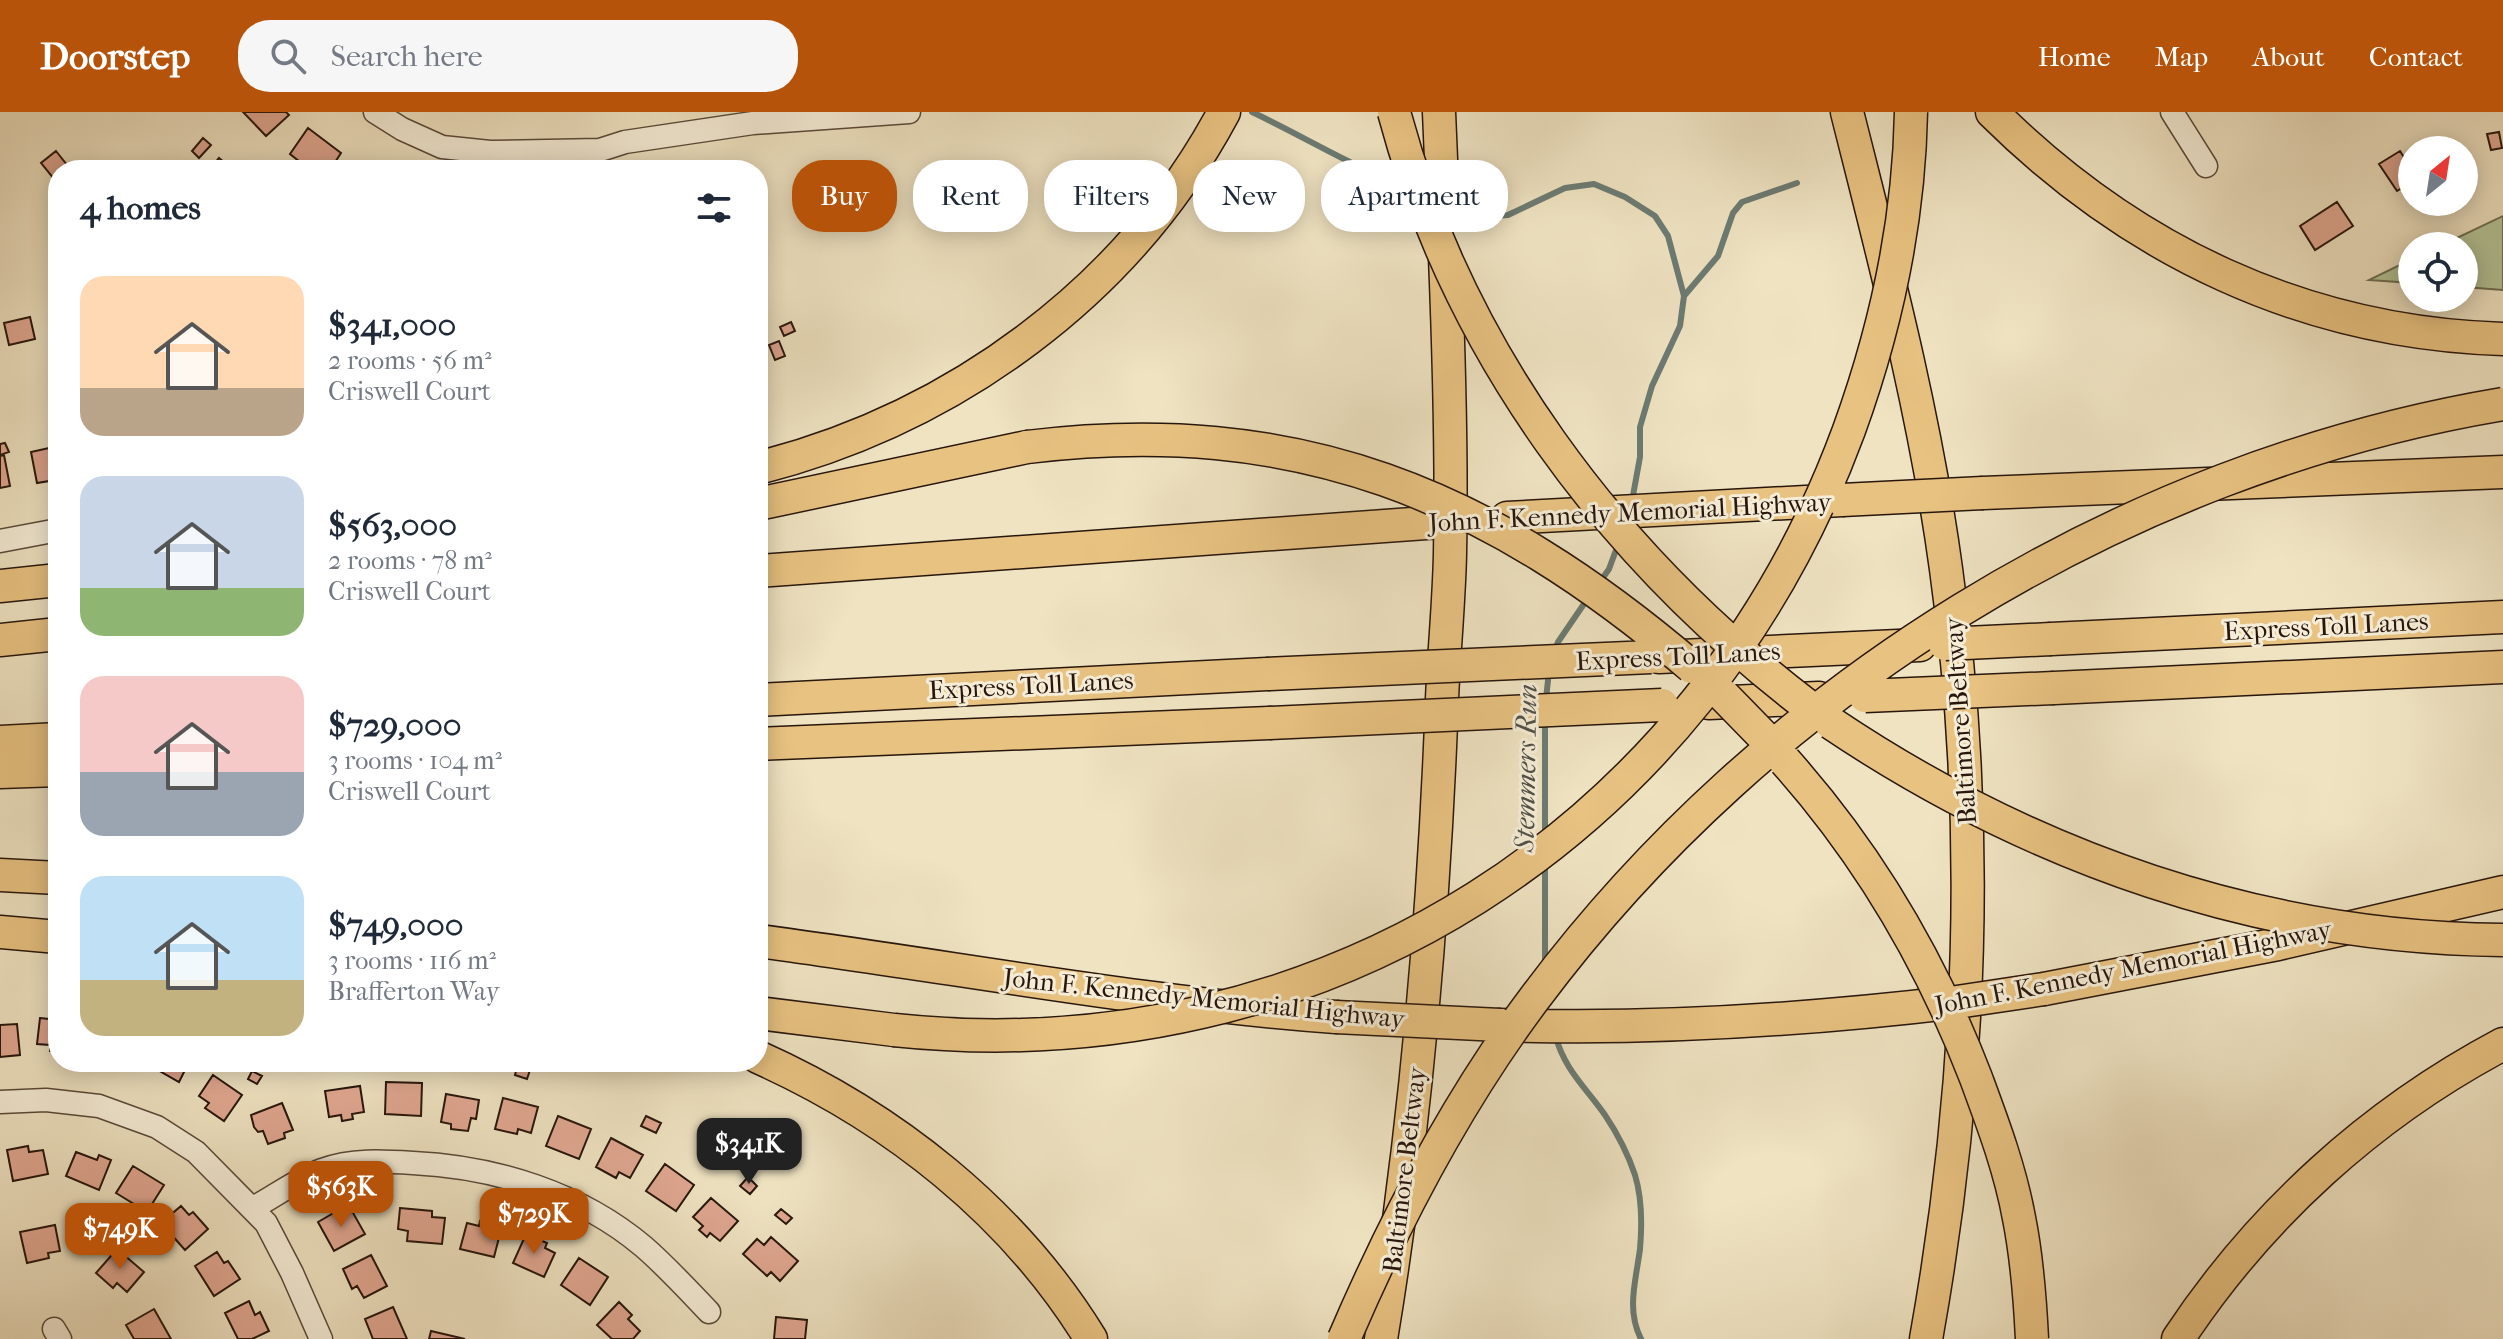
<!DOCTYPE html>
<meta charset="utf-8">
<style>
:root{--surface:#fff;--page:#f6f6f7;--text:#1f2937;--muted:#747a83;--accent:#b45309}
body{margin:0;font-family:"IM FELL French Canon",serif;background:var(--page);color:var(--text);height:100vh;display:flex;flex-direction:column;font-size:30px;white-space:nowrap}
*{box-sizing:border-box;margin:0}
p{font-size:26px;color:var(--muted)}
.icon{flex:none;width:44px;height:44px;fill:none;stroke:currentColor;stroke-width:2;stroke-linecap:round;stroke-linejoin:round}
.map{position:relative;flex:1;overflow:hidden}
.panel{position:absolute;left:48px;top:48px;width:720px;height:912px;display:flex;flex-direction:column;background:var(--surface);border-radius:32px;box-shadow:0 4px 20px #0003}
.panel>*{flex:none}
.hud{position:absolute;left:792px;top:48px;width:760px;height:72px;display:flex;gap:16px}
.needle{width:52px;rotate:30deg}
.tools{position:absolute;left:2398px;top:24px;display:grid;gap:16px}
.tools a{display:grid;place-items:center;width:80px;height:80px;border-radius:50%;background:var(--surface);box-shadow:0 4px 20px #0003;font-size:40px}
.price{position:absolute;translate:-50% -68px;padding:0 18px;border-radius:16px;background:var(--accent);color:#fff;font-size:26px;line-height:52px;filter:drop-shadow(0 2px 4px #0008)}
.price::after{content:'';position:absolute;left:50%;top:48px;width:24px;height:18px;margin-left:-12px;background:inherit;clip-path:polygon(0 0,100% 0,50% 100%)}
.price.current{background:#222;color:#fff}
ul{padding:0;list-style:none}
li{display:flex;align-items:center;gap:24px;height:200px;padding:0 32px}
li span{display:grid;place-items:center;flex:none;width:224px;height:160px;border-radius:24px;color:#555}
li>.icon{margin-inline-start:auto}
span .icon{width:96px;height:96px;fill:#fffc;stroke-width:1}
li b{font-size:34px}
h2{display:flex;justify-content:space-between;align-items:center;height:96px;padding:0 32px;font-size:34px}
.pill{padding:0 28px;border-radius:32px;background:var(--surface);box-shadow:0 4px 20px #0003;font-size:28px;line-height:72px}
.pill.current{background:var(--accent);color:#fff}
header{display:flex;align-items:center;gap:48px;box-sizing:border-box;height:112px;padding:0 40px;background:var(--accent);color:#fff}
header strong{font-size:38px}
nav{display:flex;gap:44px;margin-inline-start:auto;font-size:28px}
.search{width:560px;height:72px;background:var(--page);display:flex;align-items:center;gap:20px;box-sizing:border-box;padding:0 28px;border-radius:32px;color:var(--muted);font-size:30px}
.map>svg:first-child{display:block}
.green{fill:#b4c598;stroke:#6e6e52;stroke-width:2}
.lines{fill:none;stroke-linecap:round;stroke-linejoin:round}
.stream{stroke:#6c7b73;stroke-width:6}
.building{fill:#e0a791;stroke:#28160d;stroke-width:2}
.minor-casing{stroke:#5a493a;stroke-width:25}
.highway-casing{stroke:#28160d;stroke-width:35}
.minor{stroke:#f5edd7;stroke-width:22}
.highway{stroke:#e8c281;stroke-width:32}
.highway-bridge-casing{stroke:#28160d;stroke-width:35;stroke-linecap:butt}
.highway-bridge{stroke:#e8c281;stroke-width:32}
.labels{text-anchor:middle;stroke-width:6;stroke-linejoin:round;paint-order:stroke}
.street-label{font-size:26px;fill:#28160d;stroke:#f5edd7}
.water-label{font-size:28px;font-style:italic;fill:#505148;stroke:#f5edd7}
</style>
<header>
<strong>Doorstep</strong>
<div class="search"><svg class="icon" aria-label="search" viewBox="0 0 24 24"><circle cx="10" cy="10" r="6"/><path d="M15 15l6 6"/></svg>Search here</div>
<nav><a>Home</a><a>Map</a><a>About</a><a>Contact</a></nav>
</header>
<div class="map">
<svg width="2503" height="1227" viewBox="0 0 2503 1227">
<rect width="100%" height="100%" fill="#efe3c2"/>
<filter id="stains"><feTurbulence type="fractalNoise" baseFrequency=".0025" numOctaves="4"/><feColorMatrix values="0 0 0 0 .2 0 0 0 0 .09 0 0 0 0 .02 0 0 0 .5 -.17"/></filter>
<radialGradient id="worn" r=".72"><stop offset=".6" stop-color="#630" stop-opacity="0"/><stop offset="1" stop-color="#630" stop-opacity=".3"/></radialGradient>
<path class="green" d="M 2503,104 L 2503,178 L 2464,175 L 2464,134 L 2440,134 Z
M 2412,147 L 2412,171 L 2369,168 Z"/>
<g class="lines">
<path class="stream" d="M 1252,0 C 1305,25 1353,55 1407,76
M 1451,93 L 1482,105 L 1508,103 L 1565,76 L 1594,72 L 1625,85 L 1655,104 L 1668,124 L 1684,184 L 1680,214 L 1652,274 L 1640,315 L 1640,345 L 1632,389
M 1684,184 L 1718,144 L 1733,101 L 1742,90 L 1797,71
M 1600,470 L 1609,457 L 1619,430
M 1554,540 L 1558,530 L 1588,486
M 1546,587 L 1549,559
M 1545,719 L 1545,606
M 1545,855 L 1545,746
M 1556,925 C 1564,957 1587,977 1605,1003 C 1617,1021 1628,1042 1635,1063 C 1642,1086 1642,1114 1640,1137 C 1636,1168 1626,1198 1641,1227"/>
</g>
<path class="building" d="M 243,0 L 286,0 L 289,3 L 266,24 Z
M 308,16 L 341,41 L 330,58 L 310,58 L 290,42 Z
M 2499,20 L 2502,36 L 2491,38 L 2487,22 Z
M 203,26 L 211,33 L 199,46 L 192,39 Z
M 56,39 L 71,58 L 58,58 L 58,72 L 41,51 Z
M 2400,39 L 2412,58 L 2412,70 L 2397,79 L 2379,52 Z
M 219,46 L 230,55 L 228,58 L 210,57 Z
M 883,63 L 890,92 L 869,97 L 868,90 L 860,91 L 855,69 Z
M 2337,90 L 2353,114 L 2315,138 L 2300,114 Z
M 30,205 L 35,227 L 9,233 L 4,211 Z
M 791,210 L 795,219 L 784,224 L 780,215 Z
M 779,229 L 785,244 L 775,248 L 769,233 Z
M 5,331 L 9,340 L 0,343 L 0,332 Z
M 58,334 L 58,365 L 55,368 L 37,371 L 31,340 Z
M 4,343 L 10,374 L 0,376 L 0,344 Z
M 40,906 L 58,908 L 58,940 L 50,939 L 50,933 L 37,932 Z
M 17,912 L 20,943 L 0,945 L 0,913 Z
M 151,950 L 189,950 L 179,970 L 149,953 Z
M 517,955 L 530,958 L 527,967 L 515,963 Z
M 252,959 L 262,964 L 257,972 L 248,967 Z
M 213,963 L 242,983 L 224,1009 L 205,996 L 209,991 L 199,984 Z
M 386,970 L 422,971 L 421,1004 L 385,1002 Z
M 360,974 L 364,1000 L 352,1002 L 353,1007 L 342,1009 L 341,1003 L 329,1005 L 325,979 Z
M 446,982 L 479,988 L 476,1007 L 471,1006 L 468,1019 L 451,1017 L 451,1012 L 441,1010 Z
M 503,986 L 538,995 L 531,1021 L 518,1017 L 517,1022 L 495,1017 Z
M 282,991 L 293,1018 L 284,1021 L 285,1026 L 268,1032 L 263,1019 L 258,1020 L 254,1015 L 251,1003 Z
M 558,1004 L 591,1017 L 579,1047 L 546,1034 Z
M 646,1004 L 661,1011 L 656,1021 L 641,1014 Z
M 611,1026 L 643,1043 L 630,1066 L 619,1060 L 616,1066 L 596,1055 Z
M 28,1034 L 29,1040 L 43,1038 L 48,1062 L 13,1069 L 7,1038 Z
M 76,1040 L 97,1048 L 99,1043 L 111,1048 L 99,1078 L 66,1064 Z
M 665,1052 L 694,1073 L 676,1099 L 646,1079 Z
M 133,1054 L 164,1073 L 147,1100 L 116,1081 Z
M 748,1065 L 757,1074 L 750,1082 L 740,1074 Z
M 711,1086 L 738,1109 L 720,1129 L 710,1121 L 707,1125 L 699,1118 L 703,1114 L 693,1105 Z
M 181,1094 L 189,1103 L 193,1100 L 208,1117 L 185,1138 L 161,1111 Z
M 400,1096 L 432,1099 L 432,1105 L 445,1106 L 442,1132 L 407,1129 L 408,1119 L 398,1117 Z
M 781,1097 L 792,1106 L 786,1112 L 775,1103 Z
M 337,1099 L 341,1105 L 352,1099 L 365,1122 L 334,1139 L 318,1110 Z
M 480,1109 L 502,1114 L 494,1145 L 460,1137 L 467,1111 L 479,1114 Z
M 55,1113 L 60,1139 L 48,1141 L 49,1146 L 27,1151 L 20,1120 Z
M 526,1122 L 547,1131 L 545,1136 L 555,1141 L 544,1165 L 513,1151 Z
M 771,1125 L 798,1149 L 780,1169 L 771,1160 L 767,1164 L 743,1142 L 757,1127 L 764,1133 Z
M 117,1137 L 144,1160 L 127,1180 L 117,1171 L 113,1176 L 96,1161 Z
M 217,1140 L 224,1151 L 228,1149 L 240,1167 L 214,1184 L 195,1154 Z
M 371,1143 L 387,1174 L 364,1186 L 357,1174 L 352,1177 L 343,1157 Z
M 579,1146 L 608,1165 L 590,1193 L 561,1173 Z
M 249,1189 L 255,1203 L 260,1200 L 269,1219 L 252,1227 L 238,1227 L 225,1201 Z
M 619,1190 L 632,1203 L 628,1207 L 640,1219 L 633,1227 L 612,1227 L 597,1213 Z
M 393,1195 L 407,1227 L 373,1227 L 365,1207 Z
M 154,1197 L 171,1227 L 134,1227 L 126,1213 Z
M 776,1205 L 807,1208 L 805,1227 L 774,1227 Z
M 431,1219 L 465,1227 L 429,1227 Z"/>
<g class="lines">
<defs>
<path id="minor" d="M 375,0 L 402,17 L 442,35 L 490,40 L 600,38 L 625,30 L 753,11 L 909,0
M 2172,0 L 2206,54
M 0,429 L 58,418
M 0,990 L 46,988 L 99,994 L 157,1015 L 196,1040 L 266,1111 L 292,1161 L 321,1227
M 253,1096 C 275,1084 298,1067 322,1058 C 351,1047 383,1049 413,1051 C 496,1055 580,1081 644,1135 C 667,1155 688,1178 709,1200
M 54,1217 L 60,1227"/>
<path id="highway" d="M 1439,0 L 1443,94
M 1847,0 C 1885,151 1925,302 1946,457 C 1982,715 1972,971 1926,1227
M 1992,0 C 2132,139 2304,221 2503,227
M 758,356 C 954,306 1128,180 1224,0
M 1983,381 L 2503,360
M 758,392 L 1027,335
M 1507,406 L 1842,388
M 758,459 L 1440,410
M 0,474 L 58,468
M 2051,527 L 2503,505
M 0,528 L 58,522
M 1659,545 L 1920,533
M 2054,576 L 2503,555
M 758,588 L 1267,562
M 1709,591 L 1819,586
M 0,630 L 58,627
M 758,632 L 1269,611
M 0,660 L 58,658
M 0,763 L 58,766
M 0,820 L 58,825
M 758,829 C 950,854 1142,891 1336,905
M 2044,877 L 2278,832 L 2503,780
M 758,901 L 894,918
M 1500,913 C 1653,918 1805,908 1957,890
M 758,945 C 892,1005 1013,1100 1091,1227
M 1381,1227 C 1416,1016 1434,801 1442,587 C 1444,539 1449,490 1450,442 C 1452,343 1449,244 1445,145
M 2178,1227 C 2260,1103 2371,1002 2503,932"/>
</defs>
<use href="#minor" class="minor-casing"/>
<use href="#highway" class="highway-casing"/>
<use href="#minor" class="minor"/>
<use href="#highway" class="highway"/>
<defs>
<path id="highway-bridge" d="M 1394,0 C 1458,240 1611,443 1805,592
M 1027,335 C 1297,302 1489,382 1692,555
M 1842,388 L 1983,381
M 1945,532 L 2051,527
M 1267,562 L 1651,545
M 1724,584 L 1764,625
M 1865,584 L 2054,576
M 1269,611 L 1662,593
M 1831,611 C 2032,746 2260,826 2503,828
M 1785,649 C 1868,742 1931,849 1976,966 C 1993,1012 2010,1057 2019,1106 C 2027,1146 2030,1186 2032,1227
M 1957,890 L 2044,877
M 1336,905 L 1500,913
M 894,918 C 1322,963 1701,720 1849,318 C 1886,216 1909,109 1911,0
M 1344,1227 C 1395,1108 1456,991 1534,887 C 1764,578 2122,356 2503,292"/>
</defs>
<use href="#highway-bridge" class="highway-bridge-casing"/>
<use href="#highway-bridge" class="highway-bridge"/>
</g>
<g class="labels">
<g class="street-label">
<text transform="translate(1630 400) rotate(-3)" y="9">John F. Kennedy Memorial Highway</text>
<text transform="translate(2326 514) rotate(-3)" y="9">Express Toll Lanes</text>
<text transform="translate(1678 544) rotate(-3)" y="9">Express Toll Lanes</text>
<text transform="translate(1031 573) rotate(-3)" y="9">Express Toll Lanes</text>
<text transform="translate(1960 609) rotate(-94)" y="9">Baltimore Beltway</text>
<text transform="translate(2133 855) rotate(-11)" y="9">John F. Kennedy Memorial Highway</text>
<text transform="translate(1204 886) rotate(6)" y="9">John F. Kennedy Memorial Highway</text>
<text transform="translate(1404 1058) rotate(-83)" y="9">Baltimore Beltway</text>
</g>
<g class="water-label">
<text transform="translate(1525 656) rotate(-89)" y="10">Stemmers Run</text>
</g>
</g>
<rect width="100%" height="100%" filter="url(#stains)"/>
<rect width="100%" height="100%" fill="url(#worn)"/>
</svg>
<div class="tools">
<a><svg class="needle" viewBox="-14 -14 28 28"><path d="M0-13l5 13h-10z" fill="#e53935"/><path d="M0 13l5-13h-10z" fill="#747a83"/></svg></a>
<a><svg class="icon" aria-label="locate" viewBox="0 0 24 24"><circle cx="12" cy="12" r="6"/><path d="M12 2v4M12 18v4M2 12h4M18 12h4"/></svg></a>
</div>
<b class="price current" style="left:749px;top:1074px">$341K</b>
<b class="price" style="left:341px;top:1117px">$563K</b>
<b class="price" style="left:534px;top:1144px">$729K</b>
<b class="price" style="left:120px;top:1159px">$749K</b>
<div class="hud">
<a class="pill current">Buy</a>
<a class="pill">Rent</a>
<a class="pill">Filters</a>
<a class="pill">New</a>
<a class="pill">Apartment</a>
</div>
<section class="panel">
<h2>4 homes<svg class="icon" aria-label="filters" viewBox="0 0 24 24"><path d="M4 7h16M4 17h16"/><circle cx="9" cy="7" r="2"/><circle cx="15" cy="17" r="2"/></svg></h2>
<ul>
<li><span style="background:linear-gradient(#ffd9b3 70%,#b9a48a 0)"><svg class="icon" aria-label="home" viewBox="0 0 24 24"><path d="M3 11l9-7 9 7M6 9v11h12V9"/></svg></span><div><b>$341,000</b><p>2 rooms · 56 m²</p><p>Criswell Court</p></div></li>
<li><span style="background:linear-gradient(#c9d6e8 70%,#8fb573 0)"><svg class="icon" aria-label="home" viewBox="0 0 24 24"><path d="M3 11l9-7 9 7M6 9v11h12V9"/></svg></span><div><b>$563,000</b><p>2 rooms · 78 m²</p><p>Criswell Court</p></div></li>
<li><span style="background:linear-gradient(#f6c9c9 60%,#9aa5b1 0)"><svg class="icon" aria-label="home" viewBox="0 0 24 24"><path d="M3 11l9-7 9 7M6 9v11h12V9"/></svg></span><div><b>$729,000</b><p>3 rooms · 104 m²</p><p>Criswell Court</p></div></li>
<li><span style="background:linear-gradient(#bfe0f5 65%,#c2b280 0)"><svg class="icon" aria-label="home" viewBox="0 0 24 24"><path d="M3 11l9-7 9 7M6 9v11h12V9"/></svg></span><div><b>$749,000</b><p>3 rooms · 116 m²</p><p>Brafferton Way</p></div></li>
</ul>
</section>
</div>
